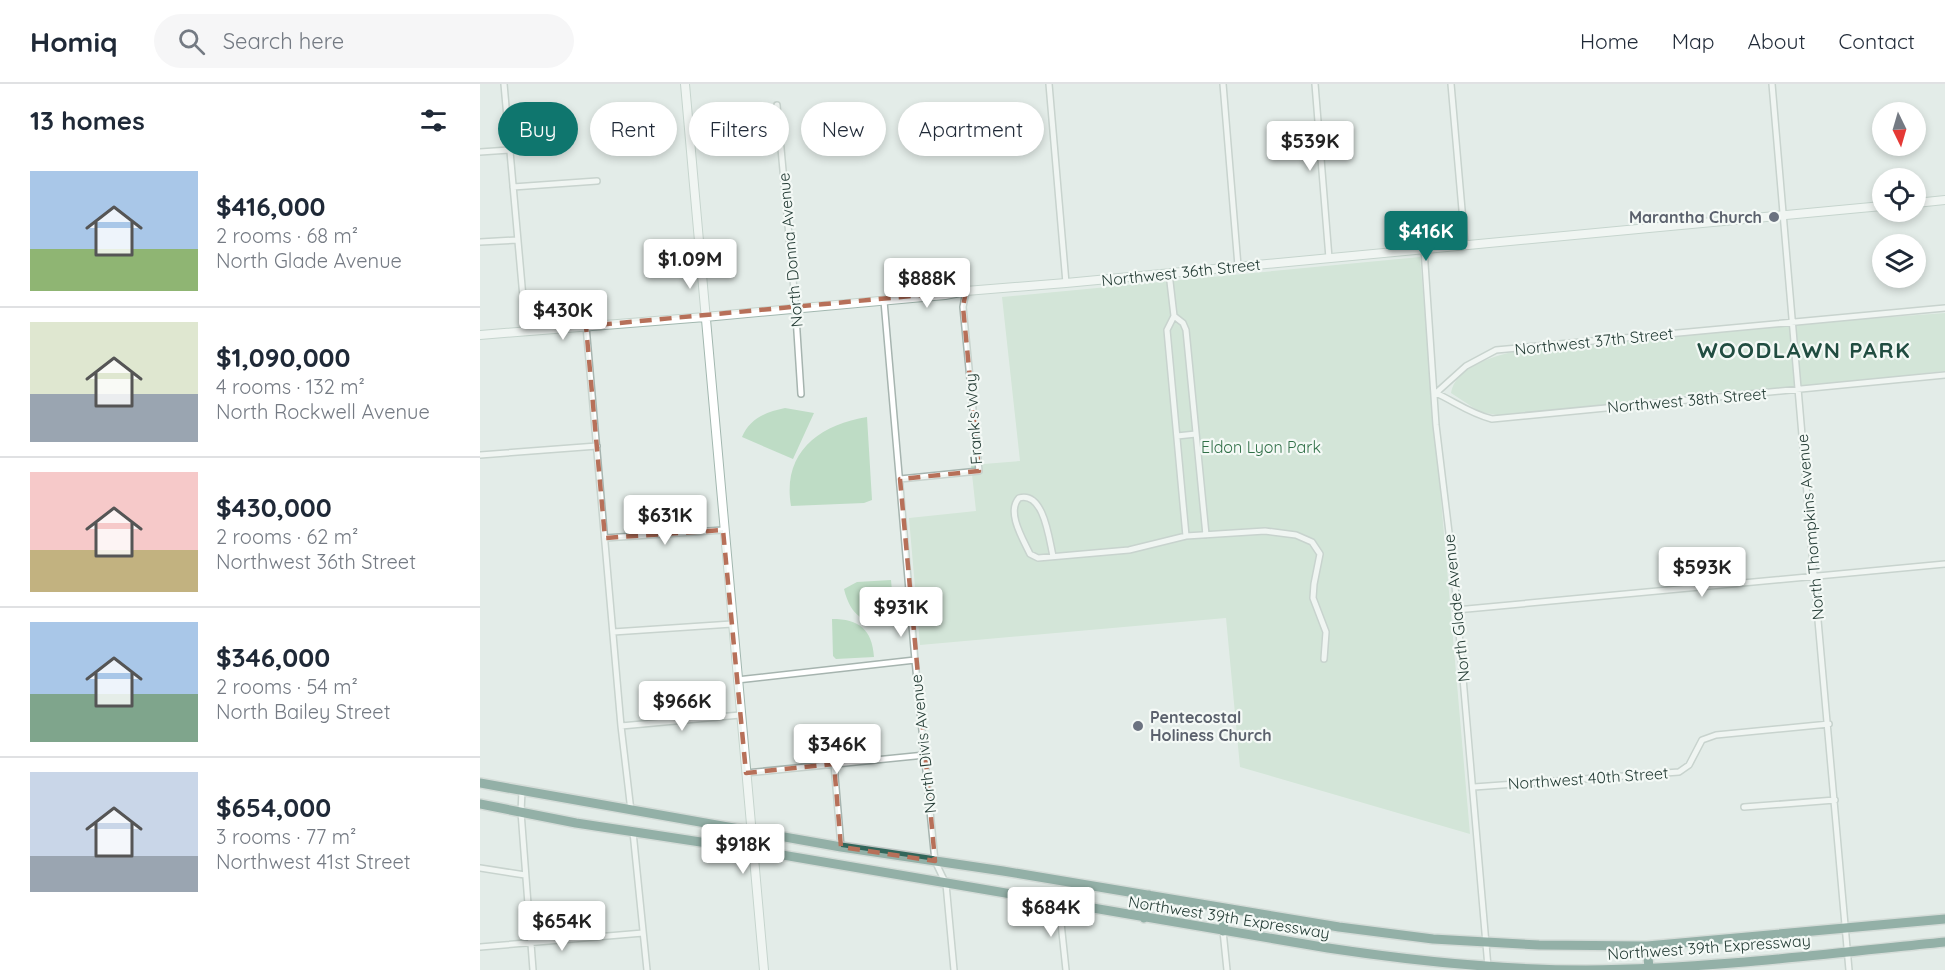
<!DOCTYPE html>
<meta charset="utf-8">
<style>
:root{--surface:#fff;--page:#f6f6f7;--text:#1f2937;--muted:#747a83;--line:#e0e1e3;--accent:#0f766e}
body{margin:0;font-family:Quicksand,sans-serif;background:var(--page);color:var(--text);height:100vh;display:flex;flex-direction:column;font-size:22px;white-space:nowrap}
*{box-sizing:border-box;margin:0}
p{font-size:20px;color:var(--muted)}
.icon{flex:none;width:33px;height:33px;fill:none;stroke:currentColor;stroke-width:2;stroke-linecap:round;stroke-linejoin:round}
.map{position:relative;flex:1;overflow:hidden}
.drawer{display:flex;flex-direction:column;background:var(--surface);width:480px}
.drawer>*{flex:none}
.guide{position:absolute;left:18px;top:18px;width:570px;height:54px;display:flex;gap:12px}
.needle{width:39px;rotate:175deg}
.controls{position:absolute;left:1392px;top:18px;display:grid;gap:12px}
.controls a{display:grid;place-items:center;width:54px;height:54px;border-radius:50%;background:var(--surface);box-shadow:0 3px 9px #0003;font-size:30px}
.price{position:absolute;translate:-50% -51px;padding:0 14px;border-radius:6px;background:#fff;color:#222;font-size:20px;line-height:39px;filter:drop-shadow(0 2px 3px #0008)}
.price::after{content:'';position:absolute;left:50%;top:36px;width:18px;height:14px;margin-left:-9px;background:inherit;clip-path:polygon(0 0,100% 0,50% 100%)}
.price.current{background:var(--accent);color:#fff}
ul{padding:0;list-style:none}
li{display:flex;align-items:center;gap:18px;height:150px;padding:0 30px}
li+li{border-top:2px solid var(--line)}
li span{display:grid;place-items:center;flex:none;width:168px;height:120px;border-radius:0px;color:#555}
li>.icon{margin-inline-start:auto}
span .icon{width:72px;height:72px;fill:#fffc;stroke-width:1}
li b{font-size:26px}
h2{display:flex;justify-content:space-between;align-items:center;height:72px;padding:0 30px;font-size:26px}
.chip{padding:0 21px;border-radius:27px;background:var(--surface);box-shadow:0 3px 9px #0003;font-size:21px;line-height:54px}
.chip.current{background:var(--accent);color:#fff}
header{display:flex;align-items:center;gap:36px;box-sizing:border-box;height:84px;padding:0 30px;background:var(--surface);border-bottom:2px solid var(--line)}
header strong{font-size:28px}
nav{display:flex;gap:33px;margin-inline-start:auto;font-size:21px}
.search{width:420px;height:54px;background:var(--page);display:flex;align-items:center;gap:15px;box-sizing:border-box;padding:0 21px;border-radius:33px;color:var(--muted);font-size:22px}
main{display:flex;flex:1;min-height:0}
.map>svg:first-child{display:block}
.green{fill:#bedcc5}
.lines{fill:none;stroke-linecap:round;stroke-linejoin:round}
.street-casing{stroke:#a6b4af;stroke-width:8}
.secondary-casing{stroke:#a2b7af;stroke-width:10}
.highway-casing{stroke:#c2c8c6;stroke-width:12}
.street{stroke:#fff;stroke-width:5}
.secondary{stroke:#fff;stroke-width:8}
.highway{stroke:#32665a;stroke-width:9}
.marked{fill:none;stroke:#b77059;stroke-width:4.5;stroke-dasharray:12 8;stroke-linejoin:round}
.worship-dot{fill:#6b7280;stroke:#f4f9f6;stroke-width:2}
.labels{text-anchor:middle;stroke-width:4.5;stroke-linejoin:round;paint-order:stroke}
.worship-label{font-size:16px;font-weight:bold;fill:#5b616d;stroke:#f4f9f6;text-anchor:end}
.street-label{font-size:16px;fill:#243c35;stroke:#f4f9f6}
.park-label{font-size:16px;fill:#317048;stroke:#f4f9f6}
.district-label{font-size:22px;font-weight:bold;letter-spacing:1.5px;fill:#214d41;stroke:#f4f9f6}
</style>
<header>
<strong>Homiq</strong>
<div class="search"><svg class="icon" aria-label="search" viewBox="0 0 24 24"><circle cx="10" cy="10" r="6"/><path d="M15 15l6 6"/></svg>Search here</div>
<nav><a>Home</a><a>Map</a><a>About</a><a>Contact</a></nav>
</header>
<main>
<section class="drawer">
<h2>13 homes<svg class="icon" aria-label="filters" viewBox="0 0 24 24"><path d="M4 7h16M4 17h16"/><circle cx="9" cy="7" r="2"/><circle cx="15" cy="17" r="2"/></svg></h2>
<ul>
<li><span style="background:linear-gradient(#a9c7e8 65%,#8fb573 0)"><svg class="icon" aria-label="home" viewBox="0 0 24 24"><path d="M3 11l9-7 9 7M6 9v11h12V9"/></svg></span><div><b>$416,000</b><p>2 rooms · 68 m²</p><p>North Glade Avenue</p></div></li>
<li><span style="background:linear-gradient(#dfe7d0 60%,#9aa5b1 0)"><svg class="icon" aria-label="home" viewBox="0 0 24 24"><path d="M3 11l9-7 9 7M6 9v11h12V9"/></svg></span><div><b>$1,090,000</b><p>4 rooms · 132 m²</p><p>North Rockwell Avenue</p></div></li>
<li><span style="background:linear-gradient(#f6c9c9 65%,#c2b280 0)"><svg class="icon" aria-label="home" viewBox="0 0 24 24"><path d="M3 11l9-7 9 7M6 9v11h12V9"/></svg></span><div><b>$430,000</b><p>2 rooms · 62 m²</p><p>Northwest 36th Street</p></div></li>
<li><span style="background:linear-gradient(#a9c7e8 60%,#7fa58c 0)"><svg class="icon" aria-label="home" viewBox="0 0 24 24"><path d="M3 11l9-7 9 7M6 9v11h12V9"/></svg></span><div><b>$346,000</b><p>2 rooms · 54 m²</p><p>North Bailey Street</p></div></li>
<li><span style="background:linear-gradient(#c9d6e8 70%,#9aa5b1 0)"><svg class="icon" aria-label="home" viewBox="0 0 24 24"><path d="M3 11l9-7 9 7M6 9v11h12V9"/></svg></span><div><b>$654,000</b><p>3 rooms · 77 m²</p><p>Northwest 41st Street</p></div></li>
</ul>
</section>
<div class="map">
<svg width="1465" height="886" viewBox="0 0 1465 886">
<rect width="100%" height="100%" fill="#e3ece8"/>
<path class="green" d="M 940,173 L 990,750 L 760,683 L 746,534 L 440,561 L 429,434 L 496,427 L 491,381 L 540,377 L 522,213 Z
M 1465,229 L 1465,287 L 1321,303 L 1224,309 L 1023,332 L 1000,328 L 971,309 C 975,284 1011,273 1032,268 L 1316,240 Z
M 305,324 L 334,329 L 313,375 L 262,353 C 270,334 286,328 305,324 Z
M 387,333 L 392,416 L 384,419 L 311,422 C 302,369 338,341 387,333 Z
M 411,496 L 415,540 C 386,541 371,534 364,505 L 377,498 Z
M 352,535 C 379,535 392,545 394,573 L 356,575 L 353,572 Z"/>
<g class="lines">
<defs>
<path id="street" d="M 24,0 L 46,247
M 569,0 L 586,199
M 743,0 L 758,182
M 835,0 L 849,174
M 971,0 L 985,160
M 1292,0 C 1316,295 1343,591 1369,886
M 297,21 L 315,217 L 321,310
M 0,68 L 29,66
M 33,103 L 117,97
M 0,158 L 37,156
M 944,165 L 956,341 L 974,490 L 1008,883
M 689,189 L 694,232 L 687,246 L 706,452
M 404,217 L 435,576 L 455,777 L 466,800 L 474,886
M 1465,224 L 1016,266 L 986,282 L 956,309 C 975,318 991,330 1012,335 L 1465,291
M 694,232 L 703,239 L 706,246 L 726,451
M 106,242 L 141,642 L 151,727
M 697,352 L 716,350
M 0,371 L 117,362
M 420,395 L 499,387 L 483,223 L 486,207
M 125,454 L 243,446
M 573,472 C 569,455 564,407 539,414 C 526,428 543,455 550,470 L 558,474 L 649,466 L 706,452 L 785,447 L 816,451 L 832,458 L 840,470 L 834,500 L 833,514 L 846,548 L 844,575
M 976,526 L 1465,480
M 133,548 L 252,540
M 257,596 L 435,576
M 141,642 L 260,631
M 354,680 L 361,763
M 266,689 L 445,671
M 994,703 L 1199,688 L 1209,681 L 1222,656 L 1236,651 L 1349,640
M 42,707 L 41,728 L 53,886
M 1264,723 L 1355,716
M 153,748 L 167,886
M 0,784 L 45,791
M 579,820 L 586,886
M 743,847 L 747,886
M 0,863 L 163,849"/>
<path id="secondary" d="M 205,0 L 284,886
M 1436,119 L 1465,116
M 0,251 L 225,233 L 465,211 L 486,207 L 586,199 L 1402,122"/>
<path id="highway" d="M 0,699 L 361,763 L 523,787 L 859,843 L 953,855 L 1059,861 L 1167,862 L 1465,835
M 0,720 L 96,739 L 273,766 L 848,864 C 934,877 1020,886 1106,886 C 1226,885 1346,870 1465,858
M 664,834 L 669,811
M 743,847 L 745,824
M 1167,862 L 1169,884"/>
</defs>
<use href="#street" class="street-casing"/>
<use href="#secondary" class="secondary-casing"/>
<use href="#highway" class="highway-casing"/>
<use href="#street" class="street"/>
<use href="#secondary" class="secondary"/>
<use href="#highway" class="highway"/>
</g>
<path d="M0 0H1465V886H0ZM 486,207 L 483,223 L 499,387 L 420,395 L 455,777 L 361,763 L 354,680 L 266,689 L 243,446 L 125,454 L 106,242 Z" fill="#e3ece8" fill-opacity=".55" fill-rule="evenodd"/>
<path class="marked" d="M 486,207 L 483,223 L 499,387 L 420,395 L 455,777 L 361,763 L 354,680 L 266,689 L 243,446 L 125,454 L 106,242 Z"/>
<g class="worship-dot">
<circle cx="1294" cy="133" r="6"/>
<circle cx="658" cy="642" r="6"/>
</g>
<g class="labels">
<g class="worship-label">
<text x="1282" y="139">Marantha Church</text>
<text x="670" y="639" text-anchor="start">Pentecostal<tspan x="670" dy="18">Holiness Church</tspan></text>
</g>
<g class="street-label">
<text transform="translate(310 166) rotate(-95)" y="6">North Donna Avenue</text>
<text transform="translate(701 188) rotate(-6)" y="6">Northwest 36th Street</text>
<text transform="translate(1114 257) rotate(-6)" y="6">Northwest 37th Street</text>
<text transform="translate(1207 316) rotate(-5)" y="6">Northwest 38th Street</text>
<text transform="translate(493 335) rotate(-94)" y="6">Frank's Way</text>
<text transform="translate(1330 443) rotate(-95)" y="6">North Thompkins Avenue</text>
<text transform="translate(976 524) rotate(-96)" y="6">North Glade Avenue</text>
<text transform="translate(443 660) rotate(-96)" y="6">North Divis Avenue</text>
<text transform="translate(1108 694) rotate(-4)" y="6">Northwest 40th Street</text>
<text transform="translate(749 833) rotate(9)" y="6">Northwest 39th Expressway</text>
<text transform="translate(1229 863) rotate(-4)" y="6">Northwest 39th Expressway</text>
</g>
<g class="park-label">
<text x="781" y="369">Eldon Lyon Park</text>
</g>
<g class="district-label">
<text x="1324" y="274">WOODLAWN PARK</text>
</g>
</g>
</svg>
<div class="controls">
<a><svg class="needle" viewBox="-14 -14 28 28"><path d="M0-13l5 13h-10z" fill="#e53935"/><path d="M0 13l5-13h-10z" fill="#747a83"/></svg></a>
<a><svg class="icon" aria-label="locate" viewBox="0 0 24 24"><circle cx="12" cy="12" r="6"/><path d="M12 2v4M12 18v4M2 12h4M18 12h4"/></svg></a>
<a><svg class="icon" aria-label="layers" viewBox="0 0 24 24"><path d="M12 4l9 5-9 5-9-5zM3 14l9 5 9-5"/></svg></a>
</div>
<b class="price" style="left:830px;top:88px">$539K</b>
<b class="price current" style="left:946px;top:178px">$416K</b>
<b class="price" style="left:210px;top:206px">$1.09M</b>
<b class="price" style="left:447px;top:225px">$888K</b>
<b class="price" style="left:83px;top:257px">$430K</b>
<b class="price" style="left:185px;top:462px">$631K</b>
<b class="price" style="left:1222px;top:514px">$593K</b>
<b class="price" style="left:421px;top:554px">$931K</b>
<b class="price" style="left:202px;top:648px">$966K</b>
<b class="price" style="left:357px;top:691px">$346K</b>
<b class="price" style="left:263px;top:791px">$918K</b>
<b class="price" style="left:571px;top:854px">$684K</b>
<b class="price" style="left:82px;top:868px">$654K</b>
<div class="guide">
<a class="chip current">Buy</a>
<a class="chip">Rent</a>
<a class="chip">Filters</a>
<a class="chip">New</a>
<a class="chip">Apartment</a>
</div>
</div>
</main>
